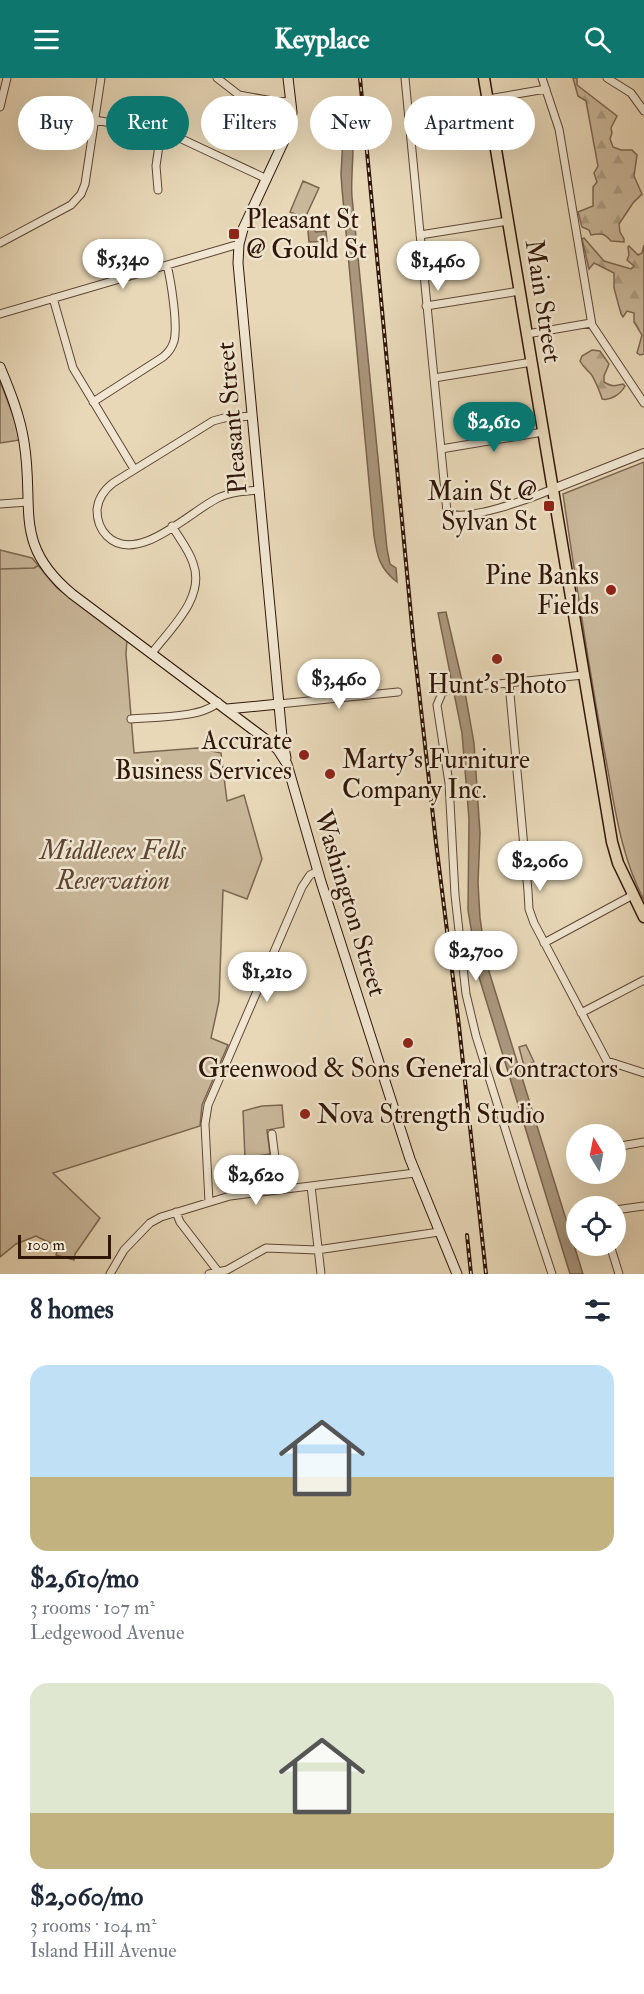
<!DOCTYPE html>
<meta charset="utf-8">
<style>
:root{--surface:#fff;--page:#f2f2f3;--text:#1f2937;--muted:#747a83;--accent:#0f766e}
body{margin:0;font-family:"IM FELL Double Pica",serif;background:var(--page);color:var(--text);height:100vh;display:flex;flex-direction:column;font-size:22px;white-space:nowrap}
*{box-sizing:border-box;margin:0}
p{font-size:20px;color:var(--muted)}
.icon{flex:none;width:33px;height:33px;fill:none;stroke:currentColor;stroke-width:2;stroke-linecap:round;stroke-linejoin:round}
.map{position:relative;height:1196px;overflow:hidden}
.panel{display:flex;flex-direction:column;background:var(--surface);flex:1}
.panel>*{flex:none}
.banner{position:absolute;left:18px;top:18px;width:609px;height:54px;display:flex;gap:12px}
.needle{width:39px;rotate:350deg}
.controls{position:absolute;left:566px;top:1046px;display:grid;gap:12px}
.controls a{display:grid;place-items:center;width:60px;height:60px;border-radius:50%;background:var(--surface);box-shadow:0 6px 24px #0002;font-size:30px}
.scale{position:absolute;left:18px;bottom:15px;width:93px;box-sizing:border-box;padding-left:6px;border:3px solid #301608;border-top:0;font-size:16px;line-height:21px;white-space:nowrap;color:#301608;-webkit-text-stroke:4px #f0e6d1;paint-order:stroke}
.price{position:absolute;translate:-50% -51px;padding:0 14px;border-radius:21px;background:#fff;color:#222;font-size:20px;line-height:39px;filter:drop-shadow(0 2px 3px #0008)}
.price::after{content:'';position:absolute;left:50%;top:36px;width:18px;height:14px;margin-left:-9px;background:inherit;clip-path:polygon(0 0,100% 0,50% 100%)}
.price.on{background:var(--accent);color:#fff}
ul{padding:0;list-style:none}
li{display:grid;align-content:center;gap:12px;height:318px;padding:0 30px}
li span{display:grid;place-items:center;height:186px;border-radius:18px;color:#555}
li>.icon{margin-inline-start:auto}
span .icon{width:108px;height:108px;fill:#fffc;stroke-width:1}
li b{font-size:26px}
h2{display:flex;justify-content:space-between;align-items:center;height:72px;padding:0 30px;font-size:26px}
.chip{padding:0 21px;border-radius:27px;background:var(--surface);box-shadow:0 6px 24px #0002;font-size:21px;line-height:54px}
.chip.on{background:var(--accent);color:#fff}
header{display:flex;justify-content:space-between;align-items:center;height:78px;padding:0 30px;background:var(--accent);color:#fff;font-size:27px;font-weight:700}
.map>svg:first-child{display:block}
.forest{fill:url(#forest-firs);stroke:#7c6651;stroke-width:1.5}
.park{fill:#c9b79a;stroke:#7c6651;stroke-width:1.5}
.water{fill:#a9967c;stroke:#79634e;stroke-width:1.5}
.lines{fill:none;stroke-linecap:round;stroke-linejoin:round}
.stream{stroke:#79634e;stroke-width:1.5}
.minor-casing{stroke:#5e4634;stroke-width:9}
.tertiary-casing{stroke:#5e4634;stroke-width:10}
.secondary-casing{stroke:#301608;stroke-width:11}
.primary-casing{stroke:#301608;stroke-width:13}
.minor{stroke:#f0e6d1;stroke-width:7}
.tertiary{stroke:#f0e6d1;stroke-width:8}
.secondary{stroke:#f0e6d1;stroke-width:9}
.primary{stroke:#e8d8b8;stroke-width:10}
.rail-casing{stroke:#301608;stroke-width:4}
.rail{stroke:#f0e6d1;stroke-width:1.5;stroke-dasharray:4.5;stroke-linecap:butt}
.poi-dot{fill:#8f2418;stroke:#f0e6d1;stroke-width:2}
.labels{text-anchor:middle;stroke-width:5;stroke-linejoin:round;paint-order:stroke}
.poi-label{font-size:26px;fill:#301608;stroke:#f0e6d1;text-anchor:start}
.street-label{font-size:26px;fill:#301608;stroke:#f0e6d1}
.park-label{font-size:26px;font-style:italic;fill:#5e4634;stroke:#f0e6d1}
</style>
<header><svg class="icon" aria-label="menu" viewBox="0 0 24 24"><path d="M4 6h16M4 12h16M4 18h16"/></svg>Keyplace<svg class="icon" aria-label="search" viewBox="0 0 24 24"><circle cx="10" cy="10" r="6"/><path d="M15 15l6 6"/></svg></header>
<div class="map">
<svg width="644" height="1196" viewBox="0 0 644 1196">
<defs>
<pattern id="forest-firs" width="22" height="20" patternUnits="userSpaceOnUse" patternTransform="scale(1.5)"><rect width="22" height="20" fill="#c9b79a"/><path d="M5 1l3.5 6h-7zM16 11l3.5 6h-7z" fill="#ad9d83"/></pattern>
</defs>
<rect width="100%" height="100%" fill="#e8d8b8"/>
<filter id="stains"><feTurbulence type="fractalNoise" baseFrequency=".00333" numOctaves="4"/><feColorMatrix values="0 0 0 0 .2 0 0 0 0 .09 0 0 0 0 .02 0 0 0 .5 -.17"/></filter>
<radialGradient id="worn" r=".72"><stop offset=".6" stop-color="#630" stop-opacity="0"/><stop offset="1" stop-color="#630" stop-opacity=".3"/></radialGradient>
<path class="forest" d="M 573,0 L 577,0 L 577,7 L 617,38 L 611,50 L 612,55 L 610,61 L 613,69 L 621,72 L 632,72 L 637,77 L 634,98 L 642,116 L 633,125 L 619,146 L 620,154 L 624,161 L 624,164 L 611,163 C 604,155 601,155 591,157 L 589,152 L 582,149 L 578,134 L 593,128 L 593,109 L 597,104 L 594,95 L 598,88 L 586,23 L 578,18 Z
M 584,160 L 604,183 L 631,191 L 634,188 L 627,182 L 629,177 L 628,169 L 629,168 L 638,177 L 642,175 L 644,167 L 644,276 L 640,277 L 637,275 L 642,257 L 634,244 L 634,235 L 627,233 L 623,239 L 621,236 L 614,210 L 614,195 L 594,185 L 589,191 L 582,161 Z
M 592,272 L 600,273 L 609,286 L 604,298 L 604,304 C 612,309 615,308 623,306 L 625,308 C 621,316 610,323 602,321 C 601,316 594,300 591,296 C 586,291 583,289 580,283 L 582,278 Z"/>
<path class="park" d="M 303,103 L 319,110 L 305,140 L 290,134 Z
M 0,303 L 14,340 L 20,362 L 0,365 Z
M 644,384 L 644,822 C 621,779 615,730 606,682 C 589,594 576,505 563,416 Z
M 0,472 L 32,480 L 57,510 L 127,561 L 126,576 L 134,675 L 198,670 L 221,675 L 227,723 L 244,717 L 262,781 L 247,821 L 223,812 L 219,923 L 211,960 L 228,967 L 202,1027 L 200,1048 L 53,1095 L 100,1140 L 75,1176 L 74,1182 L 56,1177 L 58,1169 L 36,1158 L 16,1166 L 0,1179 Z
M 526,967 L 534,984 L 524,988 L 519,969 Z
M 282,1027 L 284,1049 L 267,1052 L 270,1076 L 245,1080 L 243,1033 L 262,1028 Z"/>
<path class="water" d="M 344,42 L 349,42 C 357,66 350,94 352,119 L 387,471 L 390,486 L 396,490 L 397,504 C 380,491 377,478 374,458 L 342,111 L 341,96 Z
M 312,150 L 316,154 L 326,153 L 327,163 L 309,164 L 308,153 Z
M 446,534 L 466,620 L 474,665 L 480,755 L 478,805 L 480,840 L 487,887 L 583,1196 L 570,1196 L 479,899 L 468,832 L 469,741 L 462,655 L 438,535 Z
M 505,859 L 513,875 L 505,880 L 497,864 Z"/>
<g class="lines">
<path class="stream" d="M 0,491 L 34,490 L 39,487"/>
<defs>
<path id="minor" d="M 217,0 L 239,17 L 278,24 L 291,23
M 405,0 L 447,434 C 464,446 534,419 553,411
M 542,0 L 559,51 L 592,247 L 644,325
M 607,0 L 631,15 L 644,33
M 488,21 L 546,11
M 0,29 L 7,0
M 95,42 L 171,56 L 267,101
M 158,112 L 156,88 L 161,53
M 420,157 L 508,143
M 0,165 L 71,127 L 81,116 L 85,106 L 101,0
M 53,220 L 73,290 L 134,391
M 426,228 L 520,213
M 0,236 L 239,166
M 527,256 L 591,245
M 434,300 L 532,284
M 93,324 L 163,279 C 168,275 172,270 174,263 C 178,247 171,203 167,187
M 252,338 L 224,340 L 213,343 L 113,405 C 104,412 98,421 97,432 C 97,442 100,451 107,458 C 137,488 189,434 218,420 C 231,414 245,413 259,412
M 441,371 L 543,354
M 0,426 L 28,424
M 152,575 C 171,550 206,519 193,485 C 189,472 179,460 172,448
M 509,605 L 528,813 L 529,831 L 534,845 L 607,983 L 644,995
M 279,626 L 398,614
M 131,641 C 153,639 204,640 218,624
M 544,865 L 633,817
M 581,935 L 644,902
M 272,1056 L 279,1112
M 615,1069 L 644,1064
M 574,1076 L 576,1075
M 311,1108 L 321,1196
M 209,1124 L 205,1046 L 208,1027 L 302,809 L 310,797 L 318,793
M 615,1132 L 644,1128
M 176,1134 L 180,1144 L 220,1196
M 610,1167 L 619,1196
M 110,1196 L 124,1172 L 150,1145 L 161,1139 L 230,1118 L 415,1095
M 209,1196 L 227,1192 L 266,1170 L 317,1172 L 439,1154
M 552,1196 L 524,1111 L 476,958 L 466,916 L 455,817 L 449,705 L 437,627 L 442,615 L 451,611 L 583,597"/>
<path id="tertiary" d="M 553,411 L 644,375"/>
<path id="secondary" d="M 0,289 C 10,313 20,338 24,364 C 35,430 12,466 72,516 L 268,663 L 278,672 L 287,686 L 321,804 L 410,1081 L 457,1196
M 227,631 L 279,626
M 286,680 L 282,659 L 238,185 L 239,166 L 243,151 L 289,52 L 292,34 L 288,0"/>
<path id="primary" d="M 484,0 L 612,764 L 618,785 L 644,839"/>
</defs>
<use href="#minor" class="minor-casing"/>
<use href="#tertiary" class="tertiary-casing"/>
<use href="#secondary" class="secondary-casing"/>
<use href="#primary" class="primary-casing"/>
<use href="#minor" class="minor"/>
<use href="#tertiary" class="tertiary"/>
<use href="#secondary" class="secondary"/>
<use href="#primary" class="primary"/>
<defs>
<path id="rail" d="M 360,0 L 414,569 L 436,765 L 459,948 L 486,1196
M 467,1157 L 471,1196"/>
</defs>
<use href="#rail" class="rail-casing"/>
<use href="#rail" class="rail"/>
</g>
<g class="poi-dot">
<rect x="228" y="150" width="12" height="12" rx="3"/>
<rect x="543" y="422" width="12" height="12" rx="3"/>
<circle cx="611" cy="512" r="6"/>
<circle cx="497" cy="581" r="6"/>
<circle cx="304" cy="677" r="6"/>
<circle cx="330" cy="696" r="6"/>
<circle cx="408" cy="965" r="6"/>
<circle cx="305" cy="1036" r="6"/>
</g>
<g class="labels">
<g class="poi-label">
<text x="246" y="150">Pleasant St<tspan x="246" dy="30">@ Gould St</tspan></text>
<text x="537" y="422" text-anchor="end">Main St @<tspan x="537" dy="30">Sylvan St</tspan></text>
<text x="599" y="506" text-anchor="end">Pine Banks<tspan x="599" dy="30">Fields</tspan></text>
<text x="497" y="615" text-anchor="middle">Hunt's Photo</text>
<text x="292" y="671" text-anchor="end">Accurate<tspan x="292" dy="30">Business Services</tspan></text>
<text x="342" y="690">Marty's Furniture<tspan x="342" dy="30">Company Inc.</tspan></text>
<text x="408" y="999" text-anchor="middle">Greenwood &amp; Sons General Contractors</text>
<text x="317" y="1045">Nova Strength Studio</text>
</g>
<g class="street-label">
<text transform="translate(544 223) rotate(81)" y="9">Main Street</text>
<text transform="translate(231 340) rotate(-95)" y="9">Pleasant Street</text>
<text transform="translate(351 825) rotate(73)" y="9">Washington Street</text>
</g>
<g class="park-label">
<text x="113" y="781">Middlesex Fells<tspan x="113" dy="30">Reservation</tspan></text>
</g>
</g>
<rect width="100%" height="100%" filter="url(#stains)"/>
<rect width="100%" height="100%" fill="url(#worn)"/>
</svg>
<div class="controls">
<a><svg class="needle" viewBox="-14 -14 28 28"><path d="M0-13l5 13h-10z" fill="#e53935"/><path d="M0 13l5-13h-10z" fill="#747a83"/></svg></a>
<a><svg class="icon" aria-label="locate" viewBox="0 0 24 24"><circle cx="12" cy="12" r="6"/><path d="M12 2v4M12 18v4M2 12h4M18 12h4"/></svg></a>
</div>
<div class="scale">100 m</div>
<b class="price" style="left:123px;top:212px">$5,340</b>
<b class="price" style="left:438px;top:214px">$1,460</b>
<b class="price on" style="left:494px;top:375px">$2,610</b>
<b class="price" style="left:339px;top:632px">$3,460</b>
<b class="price" style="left:540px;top:814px">$2,060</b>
<b class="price" style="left:476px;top:904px">$2,700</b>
<b class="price" style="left:267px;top:925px">$1,210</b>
<b class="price" style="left:256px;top:1128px">$2,620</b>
<div class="banner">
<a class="chip">Buy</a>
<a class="chip on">Rent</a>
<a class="chip">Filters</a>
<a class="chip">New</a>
<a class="chip">Apartment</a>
</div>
</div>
<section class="panel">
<h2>8 homes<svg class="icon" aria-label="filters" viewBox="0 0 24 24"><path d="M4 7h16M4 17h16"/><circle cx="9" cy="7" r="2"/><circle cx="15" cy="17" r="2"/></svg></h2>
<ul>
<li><span style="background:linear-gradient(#bfe0f5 60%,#c2b280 0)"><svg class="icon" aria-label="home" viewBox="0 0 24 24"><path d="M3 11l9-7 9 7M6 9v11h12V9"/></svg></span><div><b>$2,610/mo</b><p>3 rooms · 107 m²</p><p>Ledgewood Avenue</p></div></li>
<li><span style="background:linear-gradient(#dfe7d0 70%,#c2b280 0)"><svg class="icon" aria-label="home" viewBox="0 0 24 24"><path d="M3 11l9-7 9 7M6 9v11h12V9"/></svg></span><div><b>$2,060/mo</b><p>3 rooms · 104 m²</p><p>Island Hill Avenue</p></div></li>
</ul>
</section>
